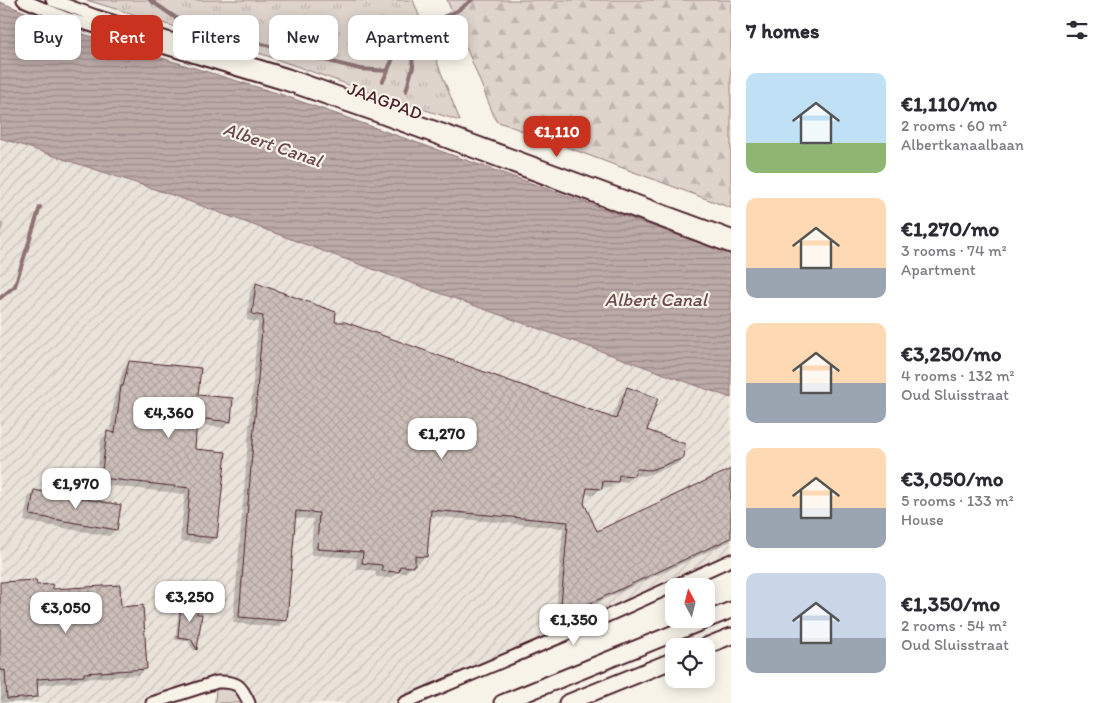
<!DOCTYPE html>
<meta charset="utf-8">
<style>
:root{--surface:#fff;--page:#f2f2f3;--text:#2b2b33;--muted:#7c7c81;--accent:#c8321e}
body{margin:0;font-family:Itim,sans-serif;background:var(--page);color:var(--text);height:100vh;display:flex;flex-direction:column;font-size:19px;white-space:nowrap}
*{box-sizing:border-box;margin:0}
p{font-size:16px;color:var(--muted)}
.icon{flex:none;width:28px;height:28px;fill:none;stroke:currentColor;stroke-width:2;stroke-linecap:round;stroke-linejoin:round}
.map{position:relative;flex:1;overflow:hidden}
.side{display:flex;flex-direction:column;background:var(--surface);width:375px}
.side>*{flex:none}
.top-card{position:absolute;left:15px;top:15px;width:475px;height:45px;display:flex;gap:10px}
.needle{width:32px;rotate:353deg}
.fabs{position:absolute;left:665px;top:578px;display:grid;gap:10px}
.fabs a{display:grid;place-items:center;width:50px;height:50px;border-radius:10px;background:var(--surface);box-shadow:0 2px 12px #0003;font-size:25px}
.price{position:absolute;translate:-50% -42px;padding:0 11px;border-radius:10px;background:#fff;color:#222;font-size:16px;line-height:32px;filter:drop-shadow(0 1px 2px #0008)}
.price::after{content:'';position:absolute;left:50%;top:30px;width:15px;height:11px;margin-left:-8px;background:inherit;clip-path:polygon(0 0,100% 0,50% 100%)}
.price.selected{background:var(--accent);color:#fff}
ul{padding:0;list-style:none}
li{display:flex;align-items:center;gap:15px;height:125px;padding:0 15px}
li span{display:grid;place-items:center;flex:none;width:140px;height:100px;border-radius:10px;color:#555}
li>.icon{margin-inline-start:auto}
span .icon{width:60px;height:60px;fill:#fffc;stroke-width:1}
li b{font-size:21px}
h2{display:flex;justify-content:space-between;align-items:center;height:60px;padding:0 15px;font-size:21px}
.pill{padding:0 18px;border-radius:10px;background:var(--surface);box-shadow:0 2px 12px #0003;font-size:18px;line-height:45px}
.pill.selected{background:var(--accent);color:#fff}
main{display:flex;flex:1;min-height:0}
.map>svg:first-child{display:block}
.industrial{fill:url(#industrial-furrows)}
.grass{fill:url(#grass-tufts);stroke:#947a7c}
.forest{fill:url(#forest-firs);stroke:#947a7c}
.water{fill:url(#water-rules);stroke:#8e7275}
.shadow{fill:#0003}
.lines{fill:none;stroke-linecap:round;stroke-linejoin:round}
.stream{stroke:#8e7275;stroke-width:4}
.building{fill:url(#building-cross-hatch);stroke:#4a1f2b}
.minor-casing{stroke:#4a1f2b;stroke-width:15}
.major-casing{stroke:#4a1f2b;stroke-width:19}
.minor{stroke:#f7f3e8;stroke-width:11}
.major{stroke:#f7f3e8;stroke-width:15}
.labels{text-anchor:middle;stroke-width:4.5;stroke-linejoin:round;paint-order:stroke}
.street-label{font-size:18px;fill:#4a1f2b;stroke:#f7f3e8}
.water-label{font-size:19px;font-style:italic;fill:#6c4950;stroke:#f7f3e8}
</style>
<main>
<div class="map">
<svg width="731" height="703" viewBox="0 0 731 703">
<defs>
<pattern id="industrial-furrows" width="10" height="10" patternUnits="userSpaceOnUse" patternTransform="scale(1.25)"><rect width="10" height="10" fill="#eae3da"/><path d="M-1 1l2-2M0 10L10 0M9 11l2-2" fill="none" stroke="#cac2bb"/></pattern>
<pattern id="grass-tufts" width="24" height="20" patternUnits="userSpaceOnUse" patternTransform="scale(1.25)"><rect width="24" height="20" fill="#ded4cc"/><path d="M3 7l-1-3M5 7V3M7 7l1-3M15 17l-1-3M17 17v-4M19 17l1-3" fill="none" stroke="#c0b6af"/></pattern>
<pattern id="forest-firs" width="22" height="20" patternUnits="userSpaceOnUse" patternTransform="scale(1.25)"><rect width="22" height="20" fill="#ded4cc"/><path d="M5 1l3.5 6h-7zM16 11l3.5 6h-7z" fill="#c0b6af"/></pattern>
<pattern id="water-rules" width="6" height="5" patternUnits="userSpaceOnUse" patternTransform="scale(1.25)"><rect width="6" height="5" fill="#bcaaa7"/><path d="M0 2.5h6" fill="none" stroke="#9b8a88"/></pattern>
<pattern id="building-cross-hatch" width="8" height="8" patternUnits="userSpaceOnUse" patternTransform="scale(1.25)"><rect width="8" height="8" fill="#ccbfb9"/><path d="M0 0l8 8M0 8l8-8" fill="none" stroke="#b1a49f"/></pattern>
</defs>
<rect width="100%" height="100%" fill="#f7f3e8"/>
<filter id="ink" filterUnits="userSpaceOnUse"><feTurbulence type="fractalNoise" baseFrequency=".02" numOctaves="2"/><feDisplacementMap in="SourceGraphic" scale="10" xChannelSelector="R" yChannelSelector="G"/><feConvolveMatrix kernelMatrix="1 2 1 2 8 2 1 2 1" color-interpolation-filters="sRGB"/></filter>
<g filter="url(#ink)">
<path class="industrial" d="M 0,138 L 172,195 L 342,258 L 731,398 L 731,560 L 404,703 L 250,703 L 234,683 L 152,703 L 0,703 Z"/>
<path class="grass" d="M 86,0 L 413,0 L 460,121 L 372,93 L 239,46 Z"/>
<path class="forest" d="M 447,0 L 731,0 L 731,208 L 496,121 Z
M 216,687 L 231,688 L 237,693 L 242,703 L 215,703 Z"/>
<path class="water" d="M 0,2 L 73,31 L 280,94 L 731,254 L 731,398 L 342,258 L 172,195 L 0,138 Z"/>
<path class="shadow" d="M 0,223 L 4,224 L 0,236 Z
M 256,284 L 333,323 L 612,419 L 621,395 L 627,389 L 645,431 L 683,458 L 677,464 L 644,476 L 634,475 L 627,482 L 617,481 L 610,488 L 601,487 L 594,495 L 585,494 L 582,503 L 596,532 L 731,470 L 731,541 L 575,613 L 556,611 L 563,528 L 429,516 L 426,556 L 419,563 L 414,562 L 413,565 L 405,573 L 397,572 L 392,578 L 376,577 L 376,571 L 356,569 L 357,558 L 311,555 L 313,519 L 294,518 L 285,621 L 279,627 L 233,623 L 258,322 L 247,320 L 250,291 Z
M 129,362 L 197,396 L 230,421 L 224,428 L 196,424 L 193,450 L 215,538 L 209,544 L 180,541 L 185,494 L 96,484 L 101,439 L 108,433 L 110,433 L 115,393 L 118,390 L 123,369 Z
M 35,491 L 116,530 L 109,536 L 24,521 L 28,498 Z
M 0,584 L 36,586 L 120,608 L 145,669 L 139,675 L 80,679 L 77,682 L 36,685 L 37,696 L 30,702 L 1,703 Z
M 190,602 L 196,615 L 200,615 L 196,649 L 194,651 L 188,641 L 175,640 L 179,609 L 181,606 L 187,605 Z"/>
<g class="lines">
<path class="stream" d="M 150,0 L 176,18 L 242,39 L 360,69 L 388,71
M 443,17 L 457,11 L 472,0
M 383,81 L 394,56 L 399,51 L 406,52 L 411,50
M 406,91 L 413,66 L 411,50 L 412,40 L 415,33 L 429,23
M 0,298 L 15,286 L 40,207"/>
</g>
<path class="building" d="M 256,283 L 336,312 L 335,322 L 345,322 L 616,419 L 627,387 L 658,398 L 647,430 L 685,444 L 684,458 L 651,470 L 636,469 L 634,476 L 619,475 L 618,482 L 603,481 L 602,489 L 587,488 L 584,503 L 597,531 L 731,469 L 731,538 L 582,607 L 561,605 L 568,522 L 431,510 L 427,557 L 415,556 L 415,565 L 413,565 L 413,567 L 400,566 L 399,572 L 382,571 L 382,565 L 362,563 L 363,552 L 317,549 L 319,513 L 296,511 L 287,621 L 239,617 L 263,316 L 252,314 Z
M 129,361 L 201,368 L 198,395 L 233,398 L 231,422 L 197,418 L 195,449 L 226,452 L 217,538 L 186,535 L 190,488 L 101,478 L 107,431 L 115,433 L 121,386 L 123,386 Z
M 34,490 L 121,505 L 117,530 L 30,515 Z
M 36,580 L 37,585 L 52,584 L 53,589 L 120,585 L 121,607 L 143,605 L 147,669 L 84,673 L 84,676 L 37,679 L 38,697 L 7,699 L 5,670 L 0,671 L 0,582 Z
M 189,601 L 199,602 L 197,614 L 202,614 L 197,650 L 191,639 L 178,637 L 181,605 L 189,605 Z"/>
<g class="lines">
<defs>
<path id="minor" d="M 23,0 L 66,18 L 285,84 L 372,114 L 731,247
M 52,0 L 96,16 L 288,75 L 473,141 L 731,236
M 152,703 L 217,682 C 237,681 241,685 249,703
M 404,703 L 565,635 L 731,560"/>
<path id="major" d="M 706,646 L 731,636
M 502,703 L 731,610
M 567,703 L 674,660"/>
</defs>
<use href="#minor" class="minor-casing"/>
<use href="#major" class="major-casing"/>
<use href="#minor" class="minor"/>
<use href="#major" class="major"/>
</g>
</g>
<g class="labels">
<g class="street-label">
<text transform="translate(385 101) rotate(20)" y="6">JAAGPAD</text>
</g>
<g class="water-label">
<text transform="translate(273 144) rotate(19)" y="7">Albert Canal</text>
<text x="656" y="306">Albert Canal</text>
</g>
</g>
</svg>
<div class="fabs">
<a><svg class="needle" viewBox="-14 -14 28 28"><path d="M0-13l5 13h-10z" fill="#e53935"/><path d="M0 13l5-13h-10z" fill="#7c7c81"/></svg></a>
<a><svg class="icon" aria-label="locate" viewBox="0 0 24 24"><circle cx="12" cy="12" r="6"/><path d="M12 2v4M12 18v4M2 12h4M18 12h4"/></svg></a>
</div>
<b class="price selected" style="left:557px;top:158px">€1,110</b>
<b class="price" style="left:169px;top:439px">€4,360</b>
<b class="price" style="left:442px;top:460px">€1,270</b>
<b class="price" style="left:76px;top:510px">€1,970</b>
<b class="price" style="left:190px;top:623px">€3,250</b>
<b class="price" style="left:66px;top:634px">€3,050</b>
<b class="price" style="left:574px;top:646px">€1,350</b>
<div class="top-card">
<a class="pill">Buy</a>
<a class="pill selected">Rent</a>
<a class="pill">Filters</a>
<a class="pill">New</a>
<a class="pill">Apartment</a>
</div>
</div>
<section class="side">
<h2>7 homes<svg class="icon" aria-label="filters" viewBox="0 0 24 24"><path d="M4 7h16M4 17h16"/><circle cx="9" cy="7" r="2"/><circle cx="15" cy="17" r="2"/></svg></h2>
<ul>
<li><span style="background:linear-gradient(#bfe0f5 70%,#8fb573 0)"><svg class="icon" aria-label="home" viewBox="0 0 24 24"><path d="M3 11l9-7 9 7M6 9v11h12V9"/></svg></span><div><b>€1,110/mo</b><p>2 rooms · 60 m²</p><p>Albertkanaalbaan</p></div></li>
<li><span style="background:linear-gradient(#ffd9b3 70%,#9aa5b1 0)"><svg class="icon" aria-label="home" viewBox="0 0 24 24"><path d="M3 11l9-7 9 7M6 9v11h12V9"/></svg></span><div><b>€1,270/mo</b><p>3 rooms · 74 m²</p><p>Apartment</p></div></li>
<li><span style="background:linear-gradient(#ffd9b3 60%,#9aa5b1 0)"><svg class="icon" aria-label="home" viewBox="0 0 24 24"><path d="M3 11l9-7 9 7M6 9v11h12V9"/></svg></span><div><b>€3,250/mo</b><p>4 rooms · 132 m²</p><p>Oud Sluisstraat</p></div></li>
<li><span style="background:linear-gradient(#ffd9b3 60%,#9aa5b1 0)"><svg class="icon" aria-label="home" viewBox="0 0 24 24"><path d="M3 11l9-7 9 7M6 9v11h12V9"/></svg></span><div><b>€3,050/mo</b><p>5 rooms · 133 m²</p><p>House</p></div></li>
<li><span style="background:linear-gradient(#c9d6e8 65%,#9aa5b1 0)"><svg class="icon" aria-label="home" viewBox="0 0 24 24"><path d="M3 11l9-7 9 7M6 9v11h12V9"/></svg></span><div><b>€1,350/mo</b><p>2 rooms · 54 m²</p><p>Oud Sluisstraat</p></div></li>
</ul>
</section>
</main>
